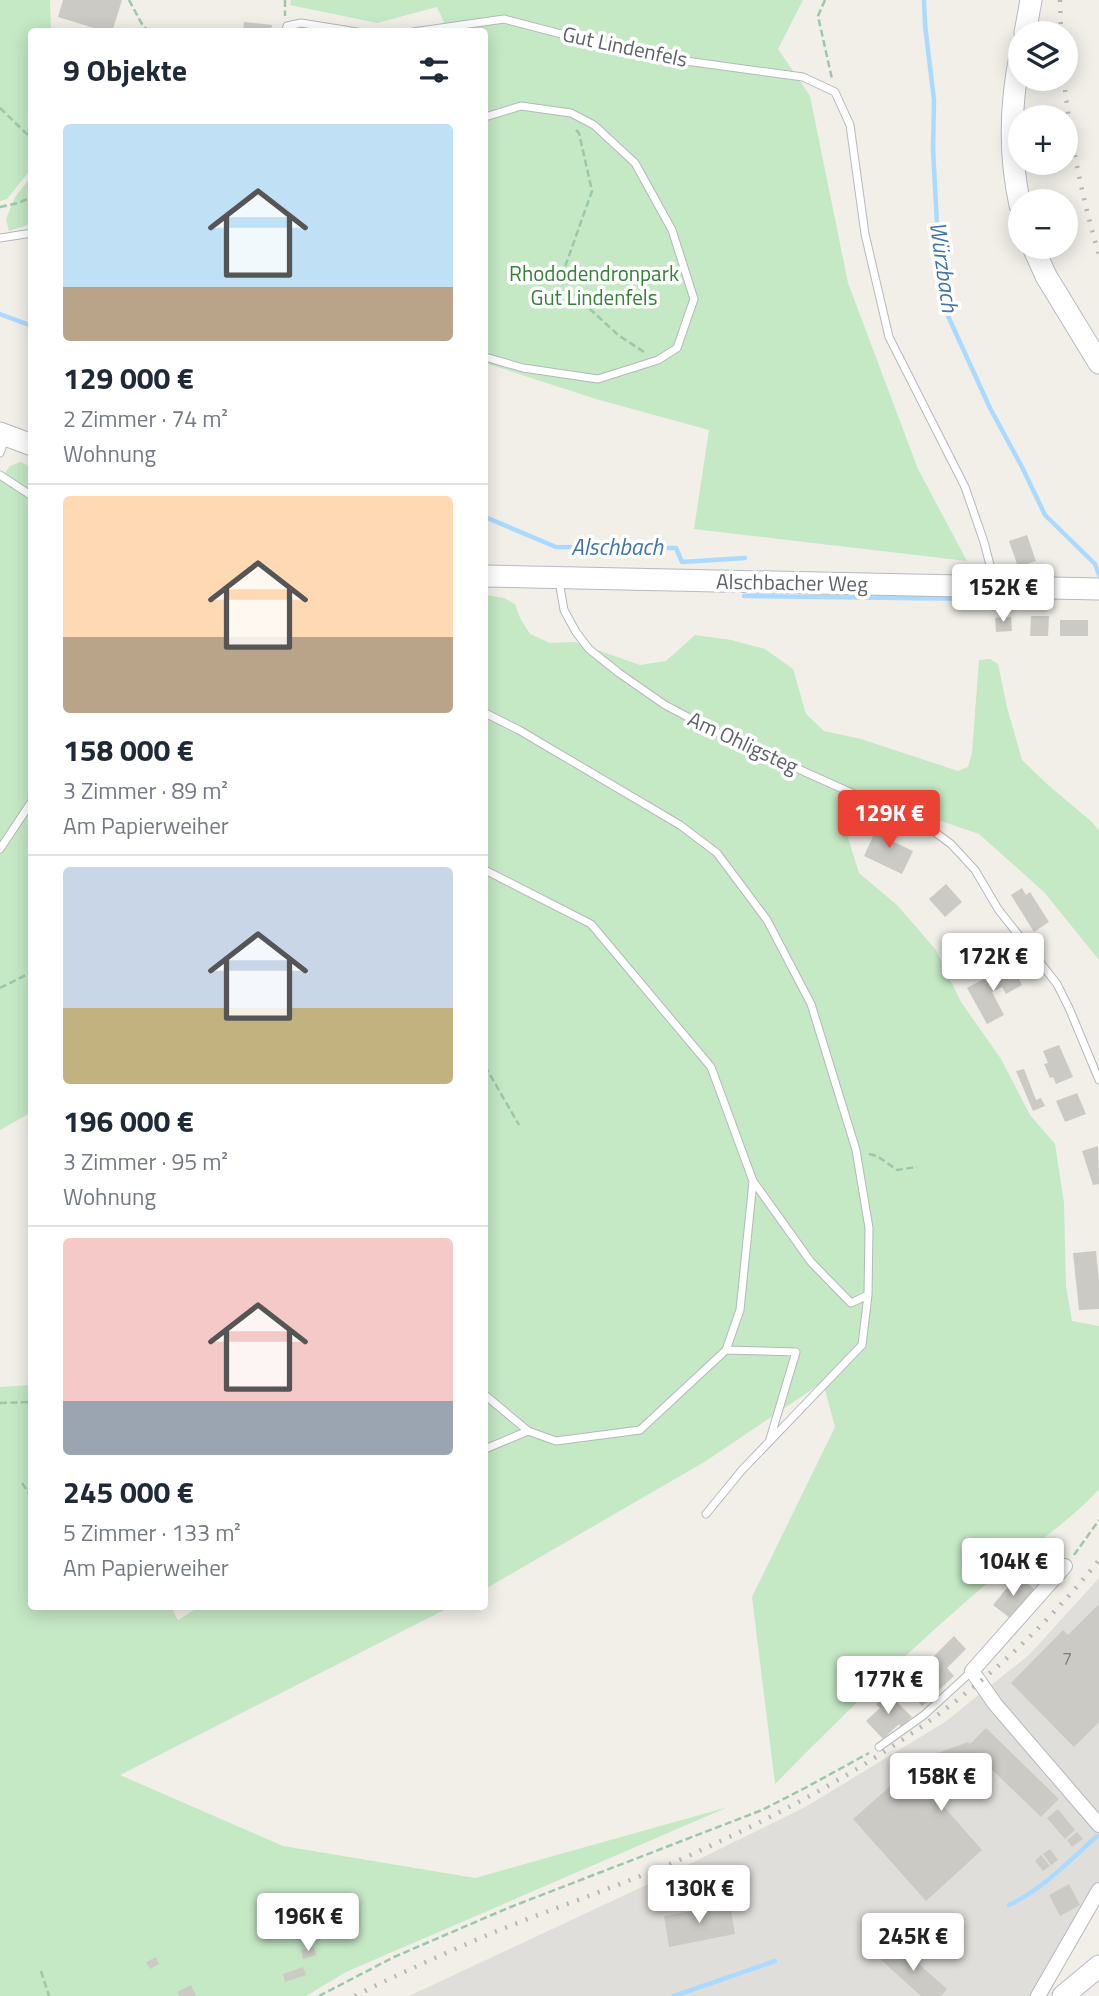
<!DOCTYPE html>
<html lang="de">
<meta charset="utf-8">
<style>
:root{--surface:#fff;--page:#f2f2f3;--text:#1f2937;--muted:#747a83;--line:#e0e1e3;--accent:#ea4335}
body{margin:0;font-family:"Titillium Web",sans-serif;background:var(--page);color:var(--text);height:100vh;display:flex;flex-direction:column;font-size:26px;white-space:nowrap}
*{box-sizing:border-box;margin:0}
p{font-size:23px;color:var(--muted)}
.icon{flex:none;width:38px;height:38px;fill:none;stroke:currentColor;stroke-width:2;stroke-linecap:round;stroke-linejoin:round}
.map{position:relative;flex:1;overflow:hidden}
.side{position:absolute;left:28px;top:28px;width:460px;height:1582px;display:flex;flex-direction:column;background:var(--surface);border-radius:7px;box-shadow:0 4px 18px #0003}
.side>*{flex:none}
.fabs{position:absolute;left:1008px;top:21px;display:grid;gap:14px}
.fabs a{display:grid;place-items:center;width:70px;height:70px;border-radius:50%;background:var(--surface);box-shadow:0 4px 18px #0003;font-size:35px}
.price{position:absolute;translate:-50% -60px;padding:0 16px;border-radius:7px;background:#fff;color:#222;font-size:23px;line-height:46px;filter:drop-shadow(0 2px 4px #0008)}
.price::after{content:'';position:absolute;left:50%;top:42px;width:21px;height:16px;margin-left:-10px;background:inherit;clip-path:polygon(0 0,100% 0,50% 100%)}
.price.active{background:var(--accent);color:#fff}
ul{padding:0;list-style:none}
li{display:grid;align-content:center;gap:14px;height:371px;padding:0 35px}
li+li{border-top:2px solid var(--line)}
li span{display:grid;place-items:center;height:217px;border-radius:7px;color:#555}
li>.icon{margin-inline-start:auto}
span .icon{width:126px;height:126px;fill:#fffc;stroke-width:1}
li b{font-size:30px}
h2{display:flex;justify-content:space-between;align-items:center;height:84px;padding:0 35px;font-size:30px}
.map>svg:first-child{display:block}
.industrial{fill:#e0deda}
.green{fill:#c5e8c5}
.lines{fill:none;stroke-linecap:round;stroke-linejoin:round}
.stream{stroke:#aadaff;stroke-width:4.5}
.building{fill:#cccac5}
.lane-casing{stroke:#b5b8bc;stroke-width:9}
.street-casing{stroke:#b5b8bc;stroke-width:16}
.secondary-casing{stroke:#b6babf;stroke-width:23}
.path{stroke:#9cc7a9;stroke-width:2.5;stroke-dasharray:7 3.5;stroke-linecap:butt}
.lane{stroke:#fff;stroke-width:7}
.street{stroke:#fff;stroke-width:14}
.secondary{stroke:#fff;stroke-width:21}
.rail{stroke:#b6b7b8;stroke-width:4.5;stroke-dasharray:2 9;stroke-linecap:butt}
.labels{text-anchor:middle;stroke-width:7;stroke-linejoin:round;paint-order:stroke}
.number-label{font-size:18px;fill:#7a7d7f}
.street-label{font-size:21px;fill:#5f6368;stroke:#fff}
.park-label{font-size:21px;fill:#348238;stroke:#fff}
.water-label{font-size:23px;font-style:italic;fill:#4174aa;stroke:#fff}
</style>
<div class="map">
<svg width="1099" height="1996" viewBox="0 0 1099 1996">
<rect width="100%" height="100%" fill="#f1efe8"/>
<path class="industrial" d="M 1099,1578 L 1099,1896 L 1048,1996 L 409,1996 L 659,1879 L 807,1806 L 945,1722 L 1029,1655 Z"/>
<path class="green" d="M 0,0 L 50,0 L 51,31 L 32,32 L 31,169 L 7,199 L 0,201 Z
M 291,0 L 803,0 L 778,49 L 810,96 L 848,283 L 918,469 L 967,561 L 694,529 L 709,430 L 596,399 L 485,363 L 485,32 L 448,31 L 437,7 L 377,23 L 290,5 Z
M 31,177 L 31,224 L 9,231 L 6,219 L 15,197 Z
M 20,462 L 32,467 L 32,1112 L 0,1130 L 0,480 L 10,466 Z
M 485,595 L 504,598 L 515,604 L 520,618 L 530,634 L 550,643 L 575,642 L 640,665 L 666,661 L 695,635 L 731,640 L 765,649 L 793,669 L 806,714 L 824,731 L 861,739 L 958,771 L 968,767 L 972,753 L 979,660 L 990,659 L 998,664 L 1007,707 L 1022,760 L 1048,785 L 1092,822 L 1099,831 L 1099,960 L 1044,892 L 979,834 L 906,809 L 865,814 L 848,838 L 859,873 L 897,905 L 936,950 L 961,1002 L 1001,1059 L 1030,1115 L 1055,1144 L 1064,1203 L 1066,1286 L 1072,1321 L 1099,1326 L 1099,1489 C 1070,1522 1030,1546 997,1575 C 919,1640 846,1712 775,1784 L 752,1597 L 835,1427 L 823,1382 L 706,1461 L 485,1589 Z
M 31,1385 L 29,1488 L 32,1489 L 32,1606 L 171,1607 L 178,1620 L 199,1607 L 450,1607 L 120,1775 L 283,1846 L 475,1878 L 728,1807 L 346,1972 L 306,1996 L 0,1996 L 0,1387 Z"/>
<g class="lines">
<path class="stream" d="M 924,0 L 925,25 L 934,100 L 933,149 L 938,243 L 948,316 L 990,408 L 1022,467 L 1045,515 L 1095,564 L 1099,575
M 0,314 L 32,326
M 485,517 L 556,547 L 676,548 L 682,562 L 745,558
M 744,596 L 981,599
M 1009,1905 C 1042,1890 1070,1860 1097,1836
M 674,1996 L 775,1961"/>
</g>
<path class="building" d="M 63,0 L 122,0 L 112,32 L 107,32 L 58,17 Z
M 244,22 L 272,25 L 271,32 L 243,32 Z
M 1027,535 L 1036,561 L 1018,567 L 1009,541 Z
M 1031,616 L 1049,616 L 1048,636 L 1030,636 Z
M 1011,617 L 1012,631 L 996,632 L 995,618 Z
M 1060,620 L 1088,620 L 1088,636 L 1060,636 Z
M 886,824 L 899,831 L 894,842 L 913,851 L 902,874 L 864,856 L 875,832 L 881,835 Z
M 946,884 L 962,902 L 945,917 L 929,899 Z
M 1022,888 L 1026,895 L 1030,892 L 1049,922 L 1034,932 L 1011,895 Z
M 1012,966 L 1022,985 L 1006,994 L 1002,987 L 992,992 L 1004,1015 L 987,1024 L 967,988 L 995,973 L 996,975 Z
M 1059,1045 L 1073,1077 L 1056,1084 L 1053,1077 L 1050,1078 L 1044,1064 L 1048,1063 L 1043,1051 Z
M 1024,1069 L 1036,1100 L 1041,1098 L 1045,1106 L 1033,1111 L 1016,1071 Z
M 1077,1093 L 1086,1114 L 1065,1122 L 1056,1101 Z
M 1098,1146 L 1099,1184 L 1093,1185 L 1082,1151 Z
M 1096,1251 L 1099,1281 L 1099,1309 L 1079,1310 L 1073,1253 Z
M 1023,1580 L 1034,1589 L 1010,1618 L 993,1605 L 1011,1583 L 1017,1587 Z
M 1099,1604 L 1099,1722 L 1074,1747 L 1011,1683 L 1063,1630 L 1068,1635 Z
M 954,1636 L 966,1649 L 947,1668 L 954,1676 L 922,1706 L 910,1693 L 920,1683 L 914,1676 Z
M 888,1693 L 912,1717 L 901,1727 L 899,1724 L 883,1739 L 866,1721 L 880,1708 L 876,1704 Z
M 986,1728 L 1059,1799 L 1041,1817 L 983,1761 L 967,1778 L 955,1766 L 931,1789 L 915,1774 L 982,1850 L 926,1901 L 853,1819 L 921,1759 L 968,1742 L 970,1744 Z
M 1058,1809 L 1075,1830 L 1065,1839 L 1047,1818 Z
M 1077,1832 L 1083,1839 L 1072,1847 L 1067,1840 Z
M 1050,1849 L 1058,1860 L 1051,1865 L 1043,1854 Z
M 1041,1855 L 1050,1866 L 1043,1871 L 1035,1861 Z
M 1069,1884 L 1080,1905 L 1060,1916 L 1049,1895 Z
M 730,1904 L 735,1934 L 669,1947 L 664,1916 Z
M 895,1943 L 947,1989 L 941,1996 L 921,1996 L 881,1960 Z
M 314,1947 L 316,1955 L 303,1959 L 301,1950 Z
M 156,1957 L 159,1964 L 150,1969 L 146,1962 Z
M 303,1967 L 306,1975 L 285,1982 L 283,1974 Z
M 191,1985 L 196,1996 L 179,1996 L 177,1992 Z"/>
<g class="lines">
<defs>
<path id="lane" d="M 286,32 L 287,26 L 301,23 L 357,32
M 413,32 L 504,19 L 642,55 L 803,77 L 835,92 L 850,125 L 865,234 L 889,337 L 965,487 L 984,542 L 995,584
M 485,117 L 521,106 L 571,113 L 594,125 L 635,163 L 672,230 L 694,299 L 677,348 L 658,360 L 598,379 L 523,368 L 485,357
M 0,238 L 32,233
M 0,453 L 6,436
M 0,475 L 32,496
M 559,581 L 564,610 L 576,632 L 589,649 L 619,673 L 665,705 L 718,733 L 912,820 L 936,833 L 951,844 L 975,870 L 998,909 L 1057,984 L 1069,1008 L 1099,1080
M 485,713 L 519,730 L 680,825 L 717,853 L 767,920 L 811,1004 L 856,1150 L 869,1228 L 868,1295 L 851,1303 L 811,1262 L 753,1181 L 740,1310 L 726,1350 L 640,1430 L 556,1441 L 528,1431 L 485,1395
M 0,849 L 32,801
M 485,870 L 591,924 L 711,1067 L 753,1181
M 726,1350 L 796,1352 L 770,1439
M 485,1449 L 528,1431
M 706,1514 L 742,1470 L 862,1345 L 868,1295
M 879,1747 L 924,1715 L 972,1671"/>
<path id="street" d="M 1065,1566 L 972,1671 L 995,1704 L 1099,1825
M 1038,1996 L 1099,1890"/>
<path id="secondary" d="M 1025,33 L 1031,0
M 1020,56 C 1010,106 1009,155 1020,205
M 1033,247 L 1046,276 L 1099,363
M 0,433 L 32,445
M 485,576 L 1099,589
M 1063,1996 L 1099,1966"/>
</defs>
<use href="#lane" class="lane-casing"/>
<use href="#street" class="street-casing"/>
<use href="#secondary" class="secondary-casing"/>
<path class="path" d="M 129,0 L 143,26 L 150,32
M 285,0 L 285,16
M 825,0 L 818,16 L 832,79
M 0,108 L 32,139
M 576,130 L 579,133 L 592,191 L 560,281 L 618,335 L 644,352
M 0,207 L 18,203 L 32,197
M 0,988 L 32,972
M 485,1066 L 519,1125
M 869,1154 L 877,1156 L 897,1170 L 917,1167
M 0,1403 L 32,1402
M 22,1483 L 32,1498
M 1074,1555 L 1099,1520
M 41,1971 L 49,1996
M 319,1996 L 394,1957 L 508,1908 L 762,1810 L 805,1788 L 869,1753"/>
<use href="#lane" class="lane"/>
<use href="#street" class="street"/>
<use href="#secondary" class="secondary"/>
<path class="rail" d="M 1060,0 L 1061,33
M 1064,79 C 1070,138 1082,198 1099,255
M 355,1996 C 398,1974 441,1955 485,1936 C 548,1910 614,1888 677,1861 C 841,1788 985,1703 1099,1560"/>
</g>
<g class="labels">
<g class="number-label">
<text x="1067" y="1665">7</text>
</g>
<g class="street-label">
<text transform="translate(625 47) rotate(12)" y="7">Gut Lindenfels</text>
<text transform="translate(792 583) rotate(1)" y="7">Alschbacher Weg</text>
<text transform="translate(743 743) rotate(25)" y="7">Am Ohligsteg</text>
</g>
<g class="park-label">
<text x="594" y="281">Rhododendronpark<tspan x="594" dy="24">Gut Lindenfels</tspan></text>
</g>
<g class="water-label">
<text transform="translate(944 267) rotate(82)" y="8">Würzbach</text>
<text x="617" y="555">Alschbach</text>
</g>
</g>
</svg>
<div class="fabs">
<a><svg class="icon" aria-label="layers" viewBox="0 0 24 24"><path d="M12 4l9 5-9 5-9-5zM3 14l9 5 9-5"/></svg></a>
<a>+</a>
<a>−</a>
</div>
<b class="price" style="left:1003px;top:624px">152K €</b>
<b class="price active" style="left:889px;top:850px">129K €</b>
<b class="price" style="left:993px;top:993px">172K €</b>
<b class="price" style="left:1013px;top:1598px">104K €</b>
<b class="price" style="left:888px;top:1716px">177K €</b>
<b class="price" style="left:941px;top:1813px">158K €</b>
<b class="price" style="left:699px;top:1925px">130K €</b>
<b class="price" style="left:308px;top:1953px">196K €</b>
<b class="price" style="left:913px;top:1973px">245K €</b>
<section class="side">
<h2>9 Objekte<svg class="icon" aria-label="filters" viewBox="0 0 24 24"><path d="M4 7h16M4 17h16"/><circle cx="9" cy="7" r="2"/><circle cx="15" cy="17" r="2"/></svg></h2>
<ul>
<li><span style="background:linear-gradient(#bfe0f5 75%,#b9a48a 0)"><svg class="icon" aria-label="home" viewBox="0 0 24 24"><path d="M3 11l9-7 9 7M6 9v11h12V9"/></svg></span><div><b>129 000 €</b><p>2 Zimmer · 74 m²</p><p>Wohnung</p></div></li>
<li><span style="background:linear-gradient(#ffd9b3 65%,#b9a48a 0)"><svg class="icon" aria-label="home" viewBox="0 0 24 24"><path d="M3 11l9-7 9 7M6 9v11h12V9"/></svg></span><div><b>158 000 €</b><p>3 Zimmer · 89 m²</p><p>Am Papierweiher</p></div></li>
<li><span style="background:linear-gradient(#c9d6e8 65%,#c2b280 0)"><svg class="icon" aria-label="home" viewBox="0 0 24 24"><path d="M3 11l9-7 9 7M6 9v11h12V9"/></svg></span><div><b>196 000 €</b><p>3 Zimmer · 95 m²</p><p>Wohnung</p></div></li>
<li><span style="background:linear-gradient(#f6c9c9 75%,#9aa5b1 0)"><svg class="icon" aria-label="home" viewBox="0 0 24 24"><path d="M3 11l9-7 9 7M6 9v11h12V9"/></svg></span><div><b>245 000 €</b><p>5 Zimmer · 133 m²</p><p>Am Papierweiher</p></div></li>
</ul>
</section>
</div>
